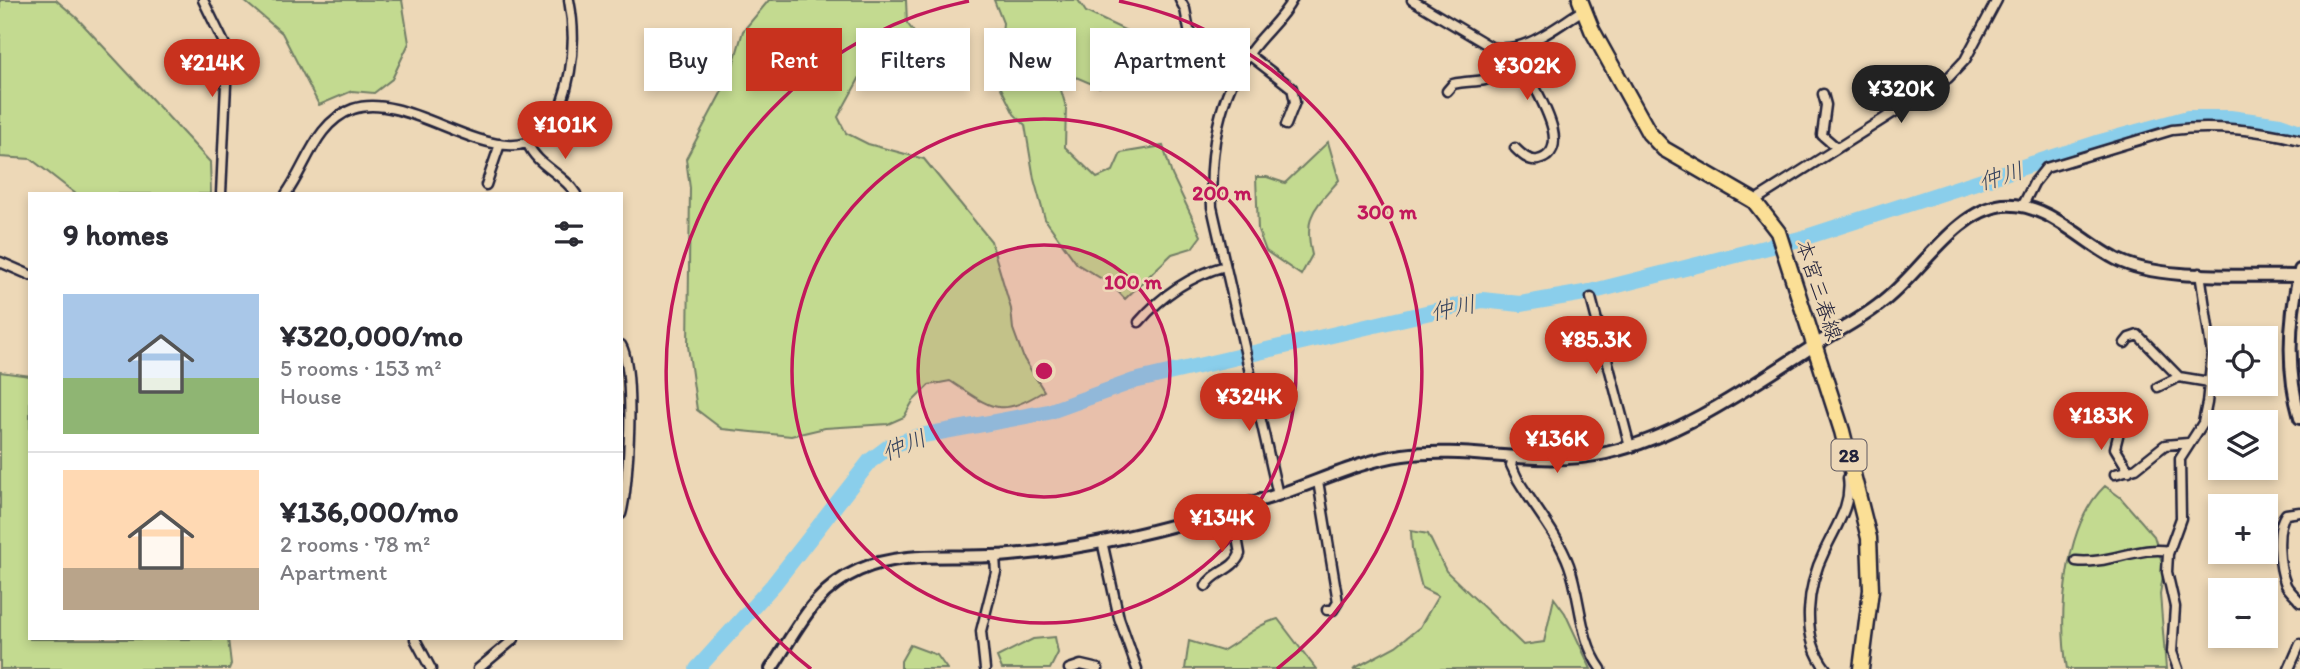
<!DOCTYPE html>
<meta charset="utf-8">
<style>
:root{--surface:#fff;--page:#f7f7f7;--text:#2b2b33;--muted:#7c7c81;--line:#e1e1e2;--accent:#c8321e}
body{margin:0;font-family:Itim,"Klee One",sans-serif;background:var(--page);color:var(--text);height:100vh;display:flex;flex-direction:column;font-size:26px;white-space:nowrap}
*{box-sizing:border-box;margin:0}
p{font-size:23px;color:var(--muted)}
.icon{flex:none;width:38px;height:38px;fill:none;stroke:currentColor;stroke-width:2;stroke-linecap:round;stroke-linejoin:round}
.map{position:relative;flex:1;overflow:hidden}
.details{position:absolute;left:28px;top:192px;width:595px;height:448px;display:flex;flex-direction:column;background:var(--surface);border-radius:0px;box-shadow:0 4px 10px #0003}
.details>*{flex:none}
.guide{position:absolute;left:644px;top:28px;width:665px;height:63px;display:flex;gap:14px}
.controls{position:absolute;left:2208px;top:326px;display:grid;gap:14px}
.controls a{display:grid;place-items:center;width:70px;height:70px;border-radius:0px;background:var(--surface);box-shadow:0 4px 10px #0003;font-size:35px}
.price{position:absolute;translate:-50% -60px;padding:0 16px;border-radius:24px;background:var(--accent);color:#fff;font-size:23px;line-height:46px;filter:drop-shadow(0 2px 4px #0008)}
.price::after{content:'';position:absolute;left:50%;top:42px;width:21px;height:16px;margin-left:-10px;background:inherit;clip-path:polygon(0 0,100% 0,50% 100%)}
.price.current{background:#222;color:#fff}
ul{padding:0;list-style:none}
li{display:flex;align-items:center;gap:21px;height:175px;padding:0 35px}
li+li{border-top:2px solid var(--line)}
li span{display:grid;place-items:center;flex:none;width:196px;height:140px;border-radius:0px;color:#555}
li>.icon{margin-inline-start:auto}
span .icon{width:84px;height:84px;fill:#fffc;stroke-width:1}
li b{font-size:30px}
h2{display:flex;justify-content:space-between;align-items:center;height:84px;padding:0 35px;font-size:30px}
.pill{padding:0 24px;border-radius:0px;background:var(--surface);box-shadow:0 4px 10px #0003;font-size:24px;line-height:63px}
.pill.current{background:var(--accent);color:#fff}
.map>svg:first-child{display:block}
.green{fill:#c3da90;stroke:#727e66;stroke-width:2}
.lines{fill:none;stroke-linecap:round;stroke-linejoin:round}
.river{stroke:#8aceeb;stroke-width:16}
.minor-casing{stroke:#22223b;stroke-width:13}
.tertiary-casing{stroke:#22223b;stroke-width:16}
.primary-casing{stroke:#22223b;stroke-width:19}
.minor{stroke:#edd8b7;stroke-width:8}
.tertiary{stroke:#edd8b7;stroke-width:10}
.primary{stroke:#fbdf96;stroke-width:14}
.ring{fill:none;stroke:#c2185b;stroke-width:3.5}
.labels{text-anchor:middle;stroke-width:5;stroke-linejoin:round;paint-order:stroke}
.shield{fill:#edd8b7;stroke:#5f5960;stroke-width:2}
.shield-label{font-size:19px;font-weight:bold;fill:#22223b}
.street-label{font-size:21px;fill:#22223b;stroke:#edd8b7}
.water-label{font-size:23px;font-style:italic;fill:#37445e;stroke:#edd8b7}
.centre{fill:#c2185b;stroke:#edd8b7;stroke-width:3.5}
.ring-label{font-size:21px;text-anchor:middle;font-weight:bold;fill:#c2185b;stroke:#edd8b7;stroke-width:5;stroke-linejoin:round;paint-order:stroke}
</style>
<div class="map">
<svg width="2300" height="669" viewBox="0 0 2300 669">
<rect width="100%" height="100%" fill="#edd8b7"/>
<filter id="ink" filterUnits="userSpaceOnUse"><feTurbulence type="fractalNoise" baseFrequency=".0143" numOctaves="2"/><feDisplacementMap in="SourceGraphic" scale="14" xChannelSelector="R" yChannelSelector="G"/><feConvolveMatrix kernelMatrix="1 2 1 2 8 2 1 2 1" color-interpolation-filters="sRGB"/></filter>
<g filter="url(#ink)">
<path class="green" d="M 0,0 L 56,0 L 77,18 L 210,162 L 211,194 L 76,194 L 31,159 L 0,157 Z
M 243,0 L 402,0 L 409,43 L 392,79 L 374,93 L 352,91 L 319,105 L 282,33 Z
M 769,0 L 906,0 L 907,23 L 925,47 L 924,72 L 888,79 L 860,77 L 838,117 L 846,133 L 868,144 L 924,159 L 991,241 L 1011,309 L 1013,329 L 1024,359 L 1044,391 C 998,419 992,408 950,381 L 929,385 L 913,401 L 904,417 L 888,424 L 825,428 L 791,436 L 722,429 L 697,410 L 688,346 L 690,188 L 686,159 L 730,76 L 743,31 Z
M 994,0 L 1078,0 L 1086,12 L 1131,33 L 1134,55 L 1112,82 L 1099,87 L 1076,77 L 1058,80 L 1066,107 L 1065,147 L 1097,178 L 1113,171 L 1121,153 L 1163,146 L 1172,175 L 1201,236 L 1192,248 L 1172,254 L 1125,299 L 1112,285 L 1077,264 L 1045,219 L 1034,179 L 1025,125 L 1014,114 L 997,80 L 1003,23 Z
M 1328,142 L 1339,180 C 1314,209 1303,216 1312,255 L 1301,275 L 1266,251 L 1258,230 L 1256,177 L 1267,177 L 1285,183 Z
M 0,372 L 30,376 L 30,639 L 228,639 L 231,664 L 229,669 L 0,669 Z
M 2105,486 L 2120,497 L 2154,536 L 2164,569 L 2160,594 L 2166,669 L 2067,669 C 2058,616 2064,525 2105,486 Z
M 1411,531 L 1428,534 L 1446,571 L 1523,645 L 1544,642 L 1554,598 L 1565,613 L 1591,669 L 1353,669 L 1396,646 L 1420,627 L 1438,596 L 1422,588 L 1412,549 Z
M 1278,619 L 1316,669 L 1185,669 L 1189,641 L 1222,651 C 1242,640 1257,624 1278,619 Z
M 1055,637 L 1058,653 L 1050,669 L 1002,669 L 997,657 L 1033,639 Z
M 910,645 L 937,655 L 947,669 L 901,669 L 901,661 Z"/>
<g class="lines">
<path class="river" d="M 697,669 L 773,585 L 870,461 L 890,446 L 919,436 L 1048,412 L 1134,381 L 1482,300 L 1520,304 L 1590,292 L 1800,239 L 2097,143 L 2188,118 L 2230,118 L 2280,125 L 2300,132"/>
<defs>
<path id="minor" d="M 203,0 L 225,45 L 227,62 L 221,194
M 1180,0 L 1185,9 L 1189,30 L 1200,41 L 1248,54 L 1292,88 L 1295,102 L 1286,125
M 1412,0 L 1491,47 C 1524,55 1555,27 1583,10
M 1447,91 L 1453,84 C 1478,78 1505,88 1509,50
M 1823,94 L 1826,105 L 1822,135 L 1837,148
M 528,144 C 537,166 563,173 576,194
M 1515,148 C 1521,154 1529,162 1538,160 C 1578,150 1531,85 1525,67 C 1523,61 1523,53 1523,45
M 486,185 L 500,144
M 286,194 C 307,165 316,122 353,109 C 418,86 524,204 561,105 C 573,71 576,35 569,0
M 1754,201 L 1948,78 L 1965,60 L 1997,0
M 2023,205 L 2034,183 L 2046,168 L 2172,130 C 2213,125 2260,130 2300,140
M 0,262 L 30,275
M 1591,298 L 1630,447
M 1139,322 C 1163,294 1190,276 1225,266
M 2125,343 L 2129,338 L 2138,335 L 2179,377 L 2209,382
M 621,345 C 635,367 629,488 621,514
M 2158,387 L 2179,377
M 2121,424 L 2115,448 L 2129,471
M 1513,458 L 1511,465 L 1518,480 C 1534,507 1558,535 1569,565 C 1581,598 1579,639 1601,669
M 2115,474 L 2136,468 L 2165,445 L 2188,443
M 1318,481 L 1338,602 L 1333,610 L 1327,610
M 1278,495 L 1212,207 C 1209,154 1218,94 1251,51 C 1264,33 1282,19 1292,0
M 2300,512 L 2286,514 C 2275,528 2279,568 2286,585 C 2289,591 2296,596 2300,602
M 1102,541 L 1119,618 L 1137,669
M 2076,561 C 2106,565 2142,545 2169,551
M 1206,586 C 1213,572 1234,570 1240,554 L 1232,509
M 415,639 L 431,669
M 478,669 L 514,639
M 985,669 L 981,631 L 996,572 L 995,556
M 1069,669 L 1081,665 L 1098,669
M 1826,669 C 1800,636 1807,586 1825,550 C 1836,526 1852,505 1848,478
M 2178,669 L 2172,652 L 2175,607 L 2167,572 L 2168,554 L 2181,518 L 2180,459 L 2203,423 L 2207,403 L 2212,355 L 2200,273
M 2289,669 L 2300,644"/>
<path id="tertiary" d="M 2300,270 C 2289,319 2286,370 2300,418
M 771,669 C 797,630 813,590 859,570 C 906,549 960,560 1010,555 C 1100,548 1188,523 1274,496 C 1316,483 1359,461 1403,455 C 1471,446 1538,468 1606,453 C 1682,436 1751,386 1815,345 C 1837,331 1860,320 1880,304 C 1919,276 1954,211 2003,205 C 2046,201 2081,241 2116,259 C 2160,282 2248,274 2300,276"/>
<path id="primary" d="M 1580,0 L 1592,30 L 1649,133 L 1664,149 L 1754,201 L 1778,232 L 1842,431 L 1869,538 L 1871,590 L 1861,669"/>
</defs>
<use href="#minor" class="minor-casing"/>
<use href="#tertiary" class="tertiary-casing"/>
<use href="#primary" class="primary-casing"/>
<use href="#minor" class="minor"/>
<use href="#tertiary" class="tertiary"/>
<use href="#primary" class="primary"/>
</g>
</g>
<circle cx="1044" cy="371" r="126" fill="#c2185b" fill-opacity=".12"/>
<g class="ring">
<circle cx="1044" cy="371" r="126"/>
<circle cx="1044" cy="371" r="252"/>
<path d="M811 669A378 378 0 0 1 969 1M1119 1A378 378 0 0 1 1277 669"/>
</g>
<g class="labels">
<rect class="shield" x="1831.5" y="439.5" width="35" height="31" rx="5"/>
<g class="shield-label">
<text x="1849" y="462">28</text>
</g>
<g class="street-label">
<text transform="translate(1819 290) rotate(72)" y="7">本宮三春線</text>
</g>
<g class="water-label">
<text transform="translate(2001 176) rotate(-17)" y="8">仲川</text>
<text transform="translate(1453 308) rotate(-12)" y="8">仲川</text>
<text transform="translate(904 445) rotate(-22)" y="8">仲川</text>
</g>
</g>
<circle cx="1044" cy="371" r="10" class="centre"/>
<g class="ring-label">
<text x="1222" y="200">200 m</text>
<text x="1387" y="219">300 m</text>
<text x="1133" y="289">100 m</text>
</g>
</svg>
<div class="controls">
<a><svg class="icon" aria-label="locate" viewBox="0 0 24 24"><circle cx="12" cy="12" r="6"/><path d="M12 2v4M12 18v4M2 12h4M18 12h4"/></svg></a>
<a><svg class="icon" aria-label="layers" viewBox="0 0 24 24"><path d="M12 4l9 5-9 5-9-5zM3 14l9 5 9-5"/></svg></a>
<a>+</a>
<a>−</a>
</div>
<b class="price" style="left:212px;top:99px">¥214K</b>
<b class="price" style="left:1527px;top:102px">¥302K</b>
<b class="price current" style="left:1901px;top:125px">¥320K</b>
<b class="price" style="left:565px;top:161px">¥101K</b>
<b class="price" style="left:1596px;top:376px">¥85.3K</b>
<b class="price" style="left:1249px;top:433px">¥324K</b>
<b class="price" style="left:2101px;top:452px">¥183K</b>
<b class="price" style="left:1557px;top:475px">¥136K</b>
<b class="price" style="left:1222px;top:554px">¥134K</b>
<div class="guide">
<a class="pill">Buy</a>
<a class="pill current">Rent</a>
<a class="pill">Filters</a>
<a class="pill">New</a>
<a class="pill">Apartment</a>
</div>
<section class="details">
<h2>9 homes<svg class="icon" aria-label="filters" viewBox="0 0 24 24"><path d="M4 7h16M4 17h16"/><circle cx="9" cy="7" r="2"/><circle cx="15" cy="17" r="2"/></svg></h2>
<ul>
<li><span style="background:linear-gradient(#a9c7e8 60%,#8fb573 0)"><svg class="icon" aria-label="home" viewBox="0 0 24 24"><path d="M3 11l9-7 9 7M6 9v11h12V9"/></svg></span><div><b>¥320,000/mo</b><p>5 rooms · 153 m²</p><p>House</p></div></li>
<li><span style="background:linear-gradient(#ffd9b3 70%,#b9a48a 0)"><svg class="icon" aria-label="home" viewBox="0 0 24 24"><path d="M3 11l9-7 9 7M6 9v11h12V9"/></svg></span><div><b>¥136,000/mo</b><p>2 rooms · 78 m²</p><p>Apartment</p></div></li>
</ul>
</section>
</div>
